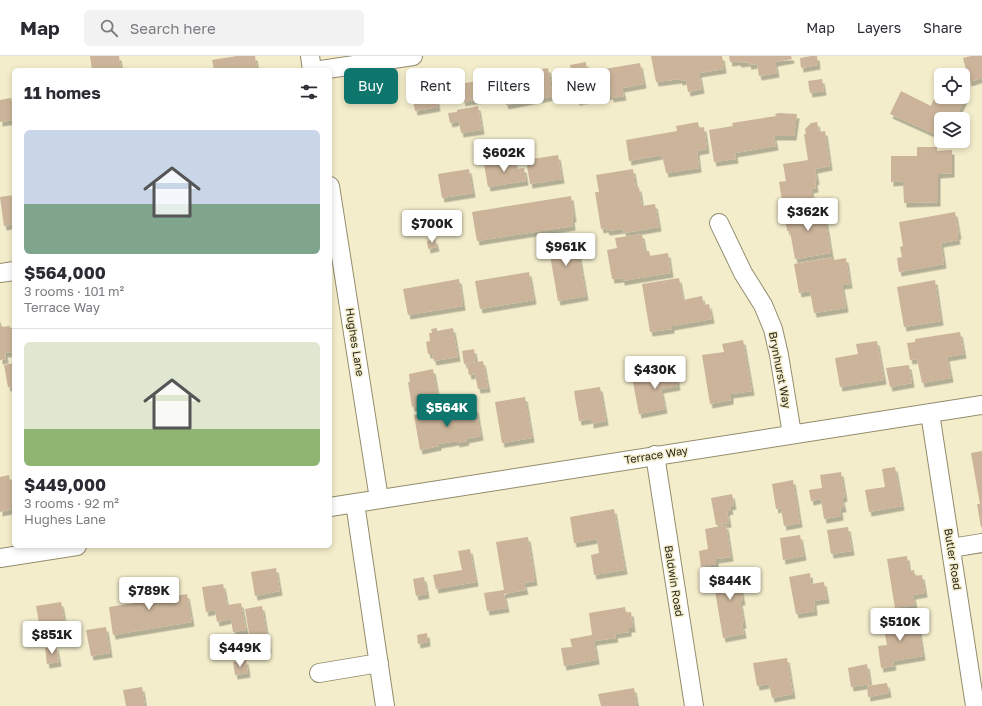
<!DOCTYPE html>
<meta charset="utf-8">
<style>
:root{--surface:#fff;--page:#f2f2f3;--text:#2b2b33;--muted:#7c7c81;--line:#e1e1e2;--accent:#0f766e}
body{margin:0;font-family:"Golos Text",sans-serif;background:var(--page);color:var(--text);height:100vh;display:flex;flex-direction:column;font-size:15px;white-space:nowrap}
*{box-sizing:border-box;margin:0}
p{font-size:13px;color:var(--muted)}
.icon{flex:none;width:22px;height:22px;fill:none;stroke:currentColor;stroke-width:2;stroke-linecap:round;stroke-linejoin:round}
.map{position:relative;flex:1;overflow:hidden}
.side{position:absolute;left:12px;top:12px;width:320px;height:480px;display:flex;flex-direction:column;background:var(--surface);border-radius:6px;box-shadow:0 2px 6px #0003}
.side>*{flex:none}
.hud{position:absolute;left:344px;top:12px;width:380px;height:36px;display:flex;gap:8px}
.controls{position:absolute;left:934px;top:12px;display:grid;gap:8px}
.controls a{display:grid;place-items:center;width:36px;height:36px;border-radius:6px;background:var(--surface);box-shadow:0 2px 6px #0003;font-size:20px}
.price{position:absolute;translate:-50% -34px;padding:0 9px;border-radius:4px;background:#fff;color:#222;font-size:13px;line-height:26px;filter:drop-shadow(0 1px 2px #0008)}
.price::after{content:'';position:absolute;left:50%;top:24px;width:12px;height:9px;margin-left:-6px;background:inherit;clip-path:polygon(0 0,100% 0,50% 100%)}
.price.active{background:var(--accent);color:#fff}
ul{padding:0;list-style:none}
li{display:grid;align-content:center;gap:8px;height:212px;padding:0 12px}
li+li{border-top:1px solid var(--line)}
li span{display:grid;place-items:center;height:124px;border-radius:6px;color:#555}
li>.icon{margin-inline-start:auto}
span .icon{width:72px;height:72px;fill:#fffc;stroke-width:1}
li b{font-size:17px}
h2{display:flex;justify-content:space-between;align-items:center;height:48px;padding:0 12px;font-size:17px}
.chip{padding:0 14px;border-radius:6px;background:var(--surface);box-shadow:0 2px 6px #0003;font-size:14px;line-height:36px}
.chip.active{background:var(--accent);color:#fff}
header{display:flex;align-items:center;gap:24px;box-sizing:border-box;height:56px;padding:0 20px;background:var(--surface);border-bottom:1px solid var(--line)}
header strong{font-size:19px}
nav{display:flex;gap:22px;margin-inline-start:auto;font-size:14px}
.search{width:280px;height:36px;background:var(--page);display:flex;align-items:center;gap:10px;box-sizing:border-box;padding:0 14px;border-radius:6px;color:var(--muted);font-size:15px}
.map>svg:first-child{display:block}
.building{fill:#cbb49a;filter:url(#shadow)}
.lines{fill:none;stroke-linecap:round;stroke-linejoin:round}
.minor-casing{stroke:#928c6d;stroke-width:20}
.minor{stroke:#fff;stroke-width:18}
.labels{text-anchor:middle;stroke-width:3;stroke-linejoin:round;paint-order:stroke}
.street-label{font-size:11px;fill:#29271a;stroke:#f3edcb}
</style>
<header>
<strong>Map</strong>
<div class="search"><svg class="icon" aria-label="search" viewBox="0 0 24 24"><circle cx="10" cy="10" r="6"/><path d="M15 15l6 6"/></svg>Search here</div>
<nav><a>Map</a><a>Layers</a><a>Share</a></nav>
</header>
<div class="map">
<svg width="982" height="650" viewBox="0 0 982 650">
<defs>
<filter id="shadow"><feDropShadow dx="2.5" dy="4.5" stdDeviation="0" flood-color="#0004"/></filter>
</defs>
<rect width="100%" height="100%" fill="#f3edcb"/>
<path class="building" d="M 90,0 L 119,0 L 121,14 L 92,14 Z
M 237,0 L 255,0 L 257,14 L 214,14 L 212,4 Z
M 651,0 L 722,0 L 724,13 L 699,17 L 702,33 L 688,36 L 686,24 L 680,25 L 680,23 L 656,26 Z
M 729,0 L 791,0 L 792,3 L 775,6 L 777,17 L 759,20 L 757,8 L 749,9 L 748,6 L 739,7 L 738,5 L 730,6 Z
M 811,0 L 817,0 L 818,9 L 801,12 L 800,2 Z
M 971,0 L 982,0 L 982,22 L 969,26 L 963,2 Z
M 586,6 L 587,16 L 640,7 L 644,28 L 622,32 L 624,40 L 611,42 L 611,39 L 577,45 L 570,9 Z
M 548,12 L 553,40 L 506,49 L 504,41 L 493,43 L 489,22 L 512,17 L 513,23 L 522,21 L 521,16 Z
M 822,23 L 824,35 L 810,37 L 808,25 Z
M 477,25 L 480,43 L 463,46 L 460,28 Z
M 941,25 L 941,41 L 963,41 L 963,37 L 967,38 L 955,63 L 941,63 L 941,81 L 890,58 L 901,35 L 931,50 Z
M 434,28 L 438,51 L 415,55 L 411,32 Z
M 11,42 L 14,53 L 14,64 L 0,66 L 0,44 Z
M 478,50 L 482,74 L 461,77 L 459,65 L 450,67 L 448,57 L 457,56 L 457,54 Z
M 779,57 L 797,58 L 794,80 L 774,80 L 776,90 L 735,97 L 736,103 L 714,106 L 709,74 L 733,70 L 732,67 L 776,60 L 775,58 Z
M 698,66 L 699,72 L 704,71 L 707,93 L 697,95 L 699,112 L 666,117 L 663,102 L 661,103 L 661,99 L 629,105 L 626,84 L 677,75 L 676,70 Z
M 817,66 L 819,76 L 825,75 L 830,110 L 815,113 L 817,124 L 815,125 L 816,132 L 811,133 L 813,146 L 783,151 L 779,126 L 786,125 L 783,108 L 808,104 L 804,78 L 806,78 L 805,73 L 811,67 Z
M 917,91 L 937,91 L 937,95 L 952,94 L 952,117 L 938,118 L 938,146 L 904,147 L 903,125 L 891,126 L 891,100 L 917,100 Z
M 558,99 L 562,123 L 530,128 L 526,104 Z
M 514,103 L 516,113 L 524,112 L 526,125 L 488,131 L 484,108 Z
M 469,113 L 473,137 L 442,142 L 438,118 Z
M 633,113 L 636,132 L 639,131 L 642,150 L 655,148 L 659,171 L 624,177 L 623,173 L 607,175 L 606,172 L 601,173 L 595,136 L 599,136 L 596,119 Z
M 14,139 L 14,168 L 4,170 L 0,141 Z
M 571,140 L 574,162 L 572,162 L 573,170 L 477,185 L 472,156 Z
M 823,149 L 831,197 L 795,203 L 790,175 L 787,175 L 784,155 Z
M 955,156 L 959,179 L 957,179 L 958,184 L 941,187 L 944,208 L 899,216 L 897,202 L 902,201 L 900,191 L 903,190 L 899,166 Z
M 575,177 L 586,240 L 558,245 L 547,182 Z
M 642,178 L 645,195 L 649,195 L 650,200 L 668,197 L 671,217 L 622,225 L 622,222 L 612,223 L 607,194 L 617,192 L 615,182 Z
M 435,183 L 437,191 L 428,193 L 427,185 Z
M 834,201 L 834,204 L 846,202 L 850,228 L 842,229 L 846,252 L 814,257 L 810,235 L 799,237 L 794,208 Z
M 529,216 L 534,244 L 480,253 L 475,225 Z
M 679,222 L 683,244 L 702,240 L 704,249 L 709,248 L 712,263 L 672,270 L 672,273 L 650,276 L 642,228 Z
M 459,223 L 463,250 L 408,259 L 403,233 Z
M 935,224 L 941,265 L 904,271 L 897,231 Z
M 0,265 L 2,271 L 10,270 L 10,272 L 14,271 L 14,296 L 5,297 L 6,303 L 0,304 Z
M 437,272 L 437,275 L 453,272 L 458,301 L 434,305 L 432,298 L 428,298 L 426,286 L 430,285 L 429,277 L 432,277 L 431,273 Z
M 960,276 L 964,298 L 947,301 L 951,322 L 922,327 L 917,303 L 910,304 L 907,287 L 915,286 L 915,283 Z
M 743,284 L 752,335 L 731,338 L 731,344 L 710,348 L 702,299 L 724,296 L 722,288 Z
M 877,285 L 884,324 L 840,331 L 835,302 L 858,298 L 856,288 Z
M 474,293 L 476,305 L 464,308 L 462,295 Z
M 483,305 L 488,332 L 478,333 L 475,318 L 469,319 L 467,308 Z
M 14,307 L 14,330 L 8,331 L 4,309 Z
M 674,308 L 678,330 L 661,333 L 665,353 L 639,358 L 633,326 L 658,322 L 656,312 Z
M 909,309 L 912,327 L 890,331 L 886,312 Z
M 433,313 L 439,347 L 412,351 L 408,326 L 410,326 L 409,318 Z
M 600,331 L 606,365 L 591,368 L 591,363 L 579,365 L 574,335 Z
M 525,341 L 532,382 L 502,387 L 495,346 Z
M 464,352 L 465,354 L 476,352 L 481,380 L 466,383 L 467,385 L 457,387 L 457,385 L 439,388 L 439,390 L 420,394 L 414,359 L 440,356 L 440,358 L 456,355 L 456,353 Z
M 982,395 L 982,471 L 981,471 L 977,448 L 980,448 L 971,397 Z
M 895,411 L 902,450 L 869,456 L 865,434 L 885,431 L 882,413 Z
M 841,416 L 845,441 L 842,442 L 844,452 L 840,452 L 841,460 L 824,463 L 821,443 L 811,445 L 809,434 L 822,432 L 820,419 Z
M 9,419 L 10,424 L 14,423 L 14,453 L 0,456 L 0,421 Z
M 793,424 L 800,467 L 784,470 L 781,452 L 776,453 L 772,428 Z
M 732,438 L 734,449 L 730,450 L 731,454 L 727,455 L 729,467 L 716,469 L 711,442 Z
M 614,453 L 625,514 L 594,519 L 591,499 L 599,497 L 597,483 L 574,487 L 570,461 Z
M 726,469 L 731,501 L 716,503 L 716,508 L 701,511 L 699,495 L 708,493 L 705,473 Z
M 848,471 L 852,495 L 831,498 L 827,474 Z
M 800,479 L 804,500 L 783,504 L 780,482 Z
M 528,481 L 535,525 L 524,527 L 526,534 L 504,538 L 507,552 L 487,555 L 484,537 L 504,534 L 496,486 Z
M 470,493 L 476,526 L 436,533 L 433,519 L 462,514 L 458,495 Z
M 907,500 L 909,515 L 914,514 L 915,520 L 922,519 L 925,537 L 913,539 L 915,549 L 895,552 L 887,503 Z
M 276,512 L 280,535 L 255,540 L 251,516 Z
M 740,512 L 743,527 L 740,527 L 743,545 L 740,545 L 744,568 L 742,568 L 744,578 L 723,582 L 712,517 Z
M 810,517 L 811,528 L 824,526 L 827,543 L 814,545 L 815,555 L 796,558 L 789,521 Z
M 424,521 L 427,538 L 416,540 L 413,523 Z
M 153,526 L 155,543 L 187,538 L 192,566 L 113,579 L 109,551 L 135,547 L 132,529 Z
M 223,528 L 227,549 L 241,547 L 246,574 L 233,576 L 231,563 L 217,566 L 215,554 L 206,556 L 202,531 Z
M 61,546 L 67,578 L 42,583 L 36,550 Z
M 262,550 L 269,592 L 252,595 L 245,553 Z
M 625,551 L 626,557 L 631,556 L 633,572 L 629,572 L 629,576 L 615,578 L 616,582 L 594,585 L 597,604 L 564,610 L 561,592 L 572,591 L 570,583 L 592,579 L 589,557 Z
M 917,562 L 923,600 L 893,605 L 894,610 L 881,612 L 878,590 L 887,589 L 883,567 Z
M 106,571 L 110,597 L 91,600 L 86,574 Z
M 427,577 L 428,586 L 418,588 L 417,579 Z
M 56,590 L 59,606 L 47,608 L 45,592 Z
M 787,602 L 793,638 L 772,642 L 769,628 L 757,630 L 753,607 Z
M 246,604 L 248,617 L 235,619 L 233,606 Z
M 867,608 L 870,628 L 851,631 L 848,612 Z
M 887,627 L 889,637 L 868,641 L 867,630 Z
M 142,631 L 145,650 L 126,650 L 123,634 Z
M 634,632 L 637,650 L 601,650 L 598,638 Z"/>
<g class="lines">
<defs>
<path id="minor" d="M 310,0 L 312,14
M 321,14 L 413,0
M 330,130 L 379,443
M 719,167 L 743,217 L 763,249 L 773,273 L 779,299 L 792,378
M 0,217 L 14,215
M 930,357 L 975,650
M 655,399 L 694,650
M 355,447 L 385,650
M 330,451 L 982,349
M 951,492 L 982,487
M 0,502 L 77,490
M 319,617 L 379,607"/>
</defs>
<use href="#minor" class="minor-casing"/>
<use href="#minor" class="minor"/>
</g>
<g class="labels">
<g class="street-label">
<text transform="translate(355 286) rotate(81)" y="4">Hughes Lane</text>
<text transform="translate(780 314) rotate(79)" y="4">Brynhurst Way</text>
<text transform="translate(656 399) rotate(-9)" y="4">Terrace Way</text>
<text transform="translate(953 503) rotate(81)" y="4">Butler Road</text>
<text transform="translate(674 525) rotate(81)" y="4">Baldwin Road</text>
</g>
</g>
</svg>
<div class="controls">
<a><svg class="icon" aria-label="locate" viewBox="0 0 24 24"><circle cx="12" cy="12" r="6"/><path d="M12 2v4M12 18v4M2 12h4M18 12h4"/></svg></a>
<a><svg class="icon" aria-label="layers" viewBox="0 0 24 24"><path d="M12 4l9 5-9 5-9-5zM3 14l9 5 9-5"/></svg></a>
</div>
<b class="price" style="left:504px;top:117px">$602K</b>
<b class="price" style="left:808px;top:176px">$362K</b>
<b class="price" style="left:432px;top:188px">$700K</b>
<b class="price" style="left:566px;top:211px">$961K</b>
<b class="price" style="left:655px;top:334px">$430K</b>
<b class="price active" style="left:447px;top:372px">$564K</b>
<b class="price" style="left:730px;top:545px">$844K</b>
<b class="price" style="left:149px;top:555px">$789K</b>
<b class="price" style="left:900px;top:586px">$510K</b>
<b class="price" style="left:52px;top:599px">$851K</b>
<b class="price" style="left:240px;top:612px">$449K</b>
<div class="hud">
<a class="chip active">Buy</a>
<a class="chip">Rent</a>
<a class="chip">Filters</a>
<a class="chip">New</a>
</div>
<section class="side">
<h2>11 homes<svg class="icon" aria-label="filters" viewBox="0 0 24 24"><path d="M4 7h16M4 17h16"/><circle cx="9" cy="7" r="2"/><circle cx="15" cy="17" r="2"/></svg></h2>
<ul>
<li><span style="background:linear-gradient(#c9d6e8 60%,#7fa58c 0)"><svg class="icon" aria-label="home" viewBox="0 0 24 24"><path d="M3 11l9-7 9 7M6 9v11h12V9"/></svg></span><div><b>$564,000</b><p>3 rooms · 101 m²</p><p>Terrace Way</p></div></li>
<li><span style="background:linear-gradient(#dfe7d0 70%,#8fb573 0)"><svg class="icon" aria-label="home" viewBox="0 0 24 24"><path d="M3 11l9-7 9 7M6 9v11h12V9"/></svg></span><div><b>$449,000</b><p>3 rooms · 92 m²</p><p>Hughes Lane</p></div></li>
</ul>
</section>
</div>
